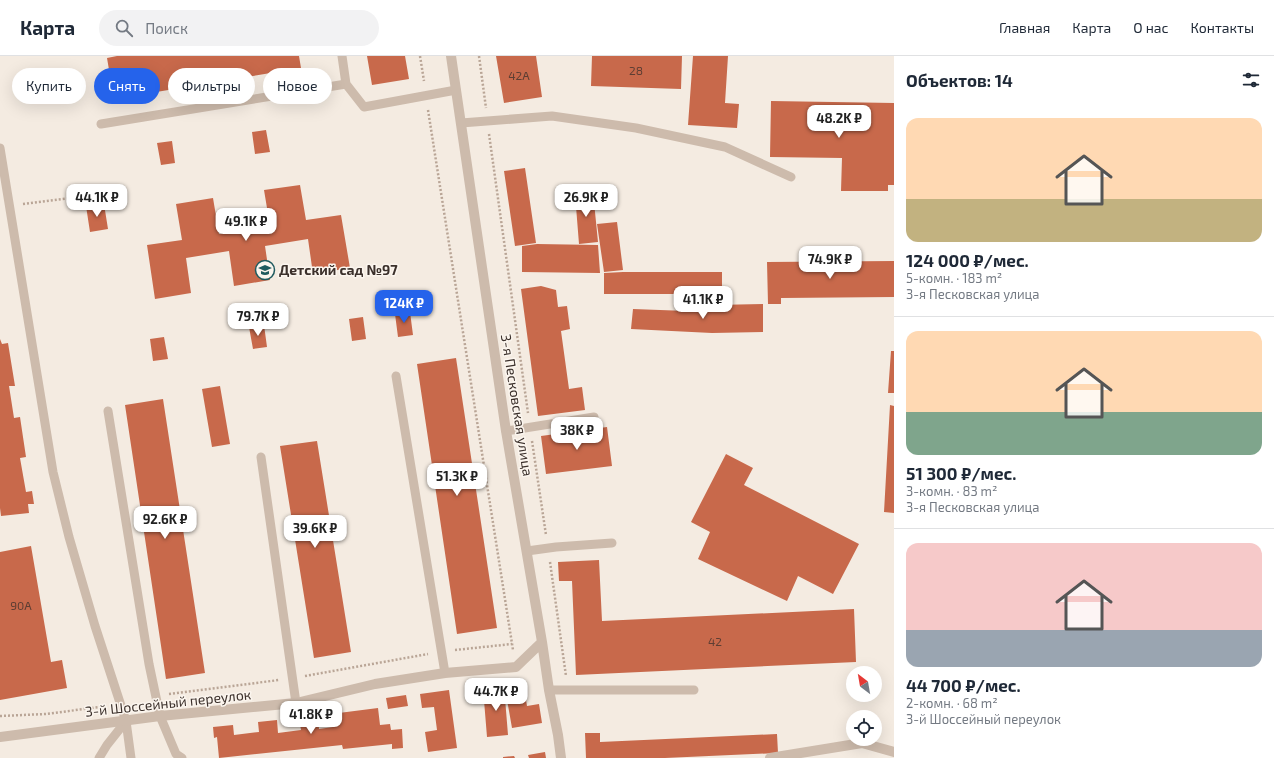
<!DOCTYPE html>
<html lang="ru">
<meta charset="utf-8">
<style>
:root{--surface:#fff;--page:#f2f2f3;--text:#1f2937;--muted:#747a83;--line:#e0e1e3;--accent:#2563eb}
body{margin:0;font-family:"Exo 2",sans-serif;background:var(--page);color:var(--text);height:100vh;display:flex;flex-direction:column;font-size:15px;white-space:nowrap}
*{box-sizing:border-box;margin:0}
p{font-size:13px;color:var(--muted)}
.icon{flex:none;width:22px;height:22px;fill:none;stroke:currentColor;stroke-width:2;stroke-linecap:round;stroke-linejoin:round}
.map{position:relative;flex:1;overflow:hidden}
.panel{display:flex;flex-direction:column;background:var(--surface);width:380px}
.panel>*{flex:none}
.top-card{position:absolute;left:12px;top:12px;width:380px;height:36px;display:flex;gap:8px}
.needle{width:26px;rotate:329deg}
.fabs{position:absolute;left:846px;top:610px;display:grid;gap:8px}
.fabs a{display:grid;place-items:center;width:36px;height:36px;border-radius:50%;background:var(--surface);box-shadow:0 4px 16px #0002;font-size:20px}
.price{position:absolute;translate:-50% -34px;padding:0 9px;border-radius:8px;background:#fff;color:#222;font-size:13px;line-height:26px;filter:drop-shadow(0 1px 2px #0008)}
.price::after{content:'';position:absolute;left:50%;top:24px;width:12px;height:9px;margin-left:-6px;background:inherit;clip-path:polygon(0 0,100% 0,50% 100%)}
.price.selected{background:var(--accent);color:#fff}
ul{padding:0;list-style:none}
li{display:grid;align-content:center;gap:8px;height:212px;padding:0 12px}
li+li{border-top:1px solid var(--line)}
li span{display:grid;place-items:center;height:124px;border-radius:12px;color:#555}
li>.icon{margin-inline-start:auto}
span .icon{width:72px;height:72px;fill:#fffc;stroke-width:1}
li b{font-size:17px}
h2{display:flex;justify-content:space-between;align-items:center;height:48px;padding:0 12px;font-size:17px}
.tag{padding:0 14px;border-radius:18px;background:var(--surface);box-shadow:0 4px 16px #0002;font-size:14px;line-height:36px}
.tag.selected{background:var(--accent);color:#fff}
header{display:flex;align-items:center;gap:24px;box-sizing:border-box;height:56px;padding:0 20px;background:var(--surface);border-bottom:1px solid var(--line)}
header strong{font-size:19px}
nav{display:flex;gap:22px;margin-inline-start:auto;font-size:14px}
.search{width:280px;height:36px;background:var(--page);display:flex;align-items:center;gap:10px;box-sizing:border-box;padding:0 14px;border-radius:22px;color:var(--muted);font-size:15px}
main{display:flex;flex:1;min-height:0}
.map>svg:first-child{display:block}
.building{fill:#c8694b}
.lines{fill:none;stroke-linecap:round;stroke-linejoin:round}
.path{stroke:#b9a596;stroke-width:2.5;stroke-dasharray:2 2;stroke-linecap:butt}
.lane{stroke:#cdbbac;stroke-width:9}
.street{stroke:#cdbbac;stroke-width:10}
.labels{text-anchor:middle;stroke-width:3;stroke-linejoin:round;paint-order:stroke}
.number-label{font-size:12px;fill:#5e3e33}
.poi-label{font-size:14px;font-weight:bold;fill:#3b302b;stroke:#fbf5ee;text-anchor:start}
.street-label{font-size:14px;fill:#3b302b;stroke:#fbf5ee}
</style>
<header>
<strong>Карта</strong>
<div class="search"><svg class="icon" aria-label="search" viewBox="0 0 24 24"><circle cx="10" cy="10" r="6"/><path d="M15 15l6 6"/></svg>Поиск</div>
<nav><a>Главная</a><a>Карта</a><a>О нас</a><a>Контакты</a></nav>
</header>
<main>
<div class="map">
<svg width="894" height="702" viewBox="0 0 894 702">
<rect width="100%" height="100%" fill="#f4ebe1"/>
<path class="building" d="M 117,0 L 299,0 L 301,12 L 114,43 L 107,2 Z
M 367,0 L 405,0 L 409,23 L 372,29 Z
M 496,0 L 536,0 L 542,41 L 504,47 Z
M 592,0 L 682,0 L 681,33 L 591,30 Z
M 693,0 L 728,0 L 725,47 L 739,48 L 737,72 L 688,69 Z
M 771,45 L 894,47 L 894,129 L 888,129 L 888,135 L 841,135 L 842,102 L 770,101 Z
M 266,74 L 270,96 L 255,98 L 252,76 Z
M 172,85 L 175,107 L 161,109 L 157,87 Z
M 525,112 L 536,187 L 515,190 L 504,115 Z
M 300,129 L 306,164 L 341,159 L 350,212 L 313,218 L 308,183 L 265,190 L 270,224 L 234,230 L 229,195 L 186,202 L 191,237 L 155,243 L 147,189 L 182,184 L 176,148 L 213,142 L 219,178 L 270,170 L 264,134 Z
M 593,136 L 598,186 L 579,188 L 575,138 Z
M 104,148 L 108,173 L 90,176 L 86,150 Z
M 617,166 L 623,214 L 604,216 L 597,168 Z
M 537,188 L 598,189 L 600,217 L 522,216 L 522,190 Z
M 894,205 L 894,241 L 781,242 L 781,248 L 768,248 L 767,206 Z
M 623,216 L 722,216 L 722,238 L 604,238 L 604,217 Z
M 541,230 L 556,234 L 558,251 L 567,250 L 570,273 L 561,275 L 569,333 L 582,331 L 585,354 L 538,360 L 521,233 Z
M 763,248 L 763,276 L 712,277 L 631,273 L 633,253 L 714,256 L 714,249 Z
M 410,256 L 413,279 L 398,281 L 395,258 Z
M 363,261 L 366,283 L 352,285 L 349,263 Z
M 264,269 L 267,291 L 253,293 L 249,271 Z
M 164,281 L 168,303 L 153,305 L 150,283 Z
M 0,283 L 2,288 L 8,287 L 15,330 L 9,330 L 14,362 L 20,361 L 26,401 L 20,402 L 26,436 L 32,435 L 34,448 L 28,448 L 29,457 L 1,460 L 0,452 Z
M 891,295 L 894,295 L 894,337 L 888,337 Z
M 456,302 L 497,572 L 457,578 L 417,308 Z
M 220,330 L 230,388 L 212,391 L 202,333 Z
M 163,343 L 205,617 L 166,623 L 125,349 Z
M 890,349 L 894,350 L 894,457 L 884,456 Z
M 607,371 L 612,410 L 546,418 L 541,380 Z
M 317,385 L 351,596 L 314,602 L 280,390 Z
M 726,398 L 753,412 L 744,429 L 859,488 L 833,538 L 798,520 L 787,545 L 698,503 L 710,476 L 691,466 Z
M 31,490 L 51,606 L 62,604 L 67,632 L 0,644 L 0,496 Z
M 599,504 L 602,565 L 854,553 L 856,606 L 576,619 L 572,525 L 559,525 L 558,506 Z
M 504,630 L 508,679 L 487,681 L 483,632 Z
M 449,634 L 457,692 L 428,696 L 425,676 L 437,674 L 434,651 L 422,652 L 420,638 Z
M 514,637 L 515,640 L 525,638 L 527,650 L 539,648 L 542,667 L 512,672 L 506,638 Z
M 406,639 L 408,650 L 388,653 L 386,642 Z
M 378,652 L 380,669 L 390,668 L 391,674 L 402,673 L 403,692 L 392,693 L 392,688 L 343,693 L 342,689 L 219,702 L 217,681 L 214,682 L 213,671 L 233,669 L 234,679 L 259,676 L 258,666 L 277,664 L 278,677 L 301,674 L 299,662 L 318,661 L 319,673 L 333,671 L 331,658 Z
M 585,677 L 600,677 L 600,686 L 777,678 L 778,697 L 665,702 L 586,702 Z
M 545,696 L 546,702 L 529,702 L 528,699 Z
M 514,700 L 515,702 L 503,702 L 503,701 Z"/>
<g class="lines">
<path class="path" d="M 420,0 L 424,25
M 479,0 L 486,52
M 428,54 L 513,594
M 489,78 L 528,357
M 23,148 L 118,136
M 532,385 L 546,479
M 550,506 L 566,620
M 455,594 L 512,588
M 305,620 L 428,598
M 169,638 L 279,624
M 0,660 L 46,658 L 107,650"/>
<path class="lane" d="M 342,0 L 346,28
M 461,67 L 552,60 L 636,72 L 725,91 L 791,121
M 101,68 L 346,28 L 364,51 L 456,34
M 0,92 L 53,416 L 69,481 L 95,570 L 126,665 L 107,689 L 99,702
M 396,320 L 445,617
M 108,355 L 149,608 L 160,660 L 176,698 L 182,702
M 506,375 L 594,361
M 261,401 L 296,647
M 527,495 L 556,491 L 612,487
M 549,634 L 694,634
M 126,665 L 131,702"/>
<path class="street" d="M 451,0 L 506,375 L 542,586 L 549,634 L 558,679 L 561,702
M 0,681 L 160,660 L 296,647 L 375,628 L 445,617 L 516,611 L 542,586
M 770,702 L 862,687 L 894,696"/>
</g>
<defs>
<symbol id="school-ring" viewBox="-11 -11 22 22"><circle r="9.5" fill="#fbf5ee" stroke="#1f5a5e" stroke-width="1.5"/><path d="M0-5L7-2L0 1L-7-2ZM-4 1L0 2.5L4 1V4Q0 6-4 4Z" fill="#1f5a5e"/></symbol>
</defs>
<g fill-rule="evenodd">
<use href="#school-ring" x="254" y="203" width="22" height="22"/>
</g>
<g class="labels">
<g class="number-label">
<text x="636" y="19">28</text>
<text x="519" y="24">42А</text>
<text x="21" y="554">90А</text>
<text x="715" y="590">42</text>
</g>
<g class="poi-label">
<text x="279" y="219">Детский сад №97</text>
</g>
<g class="street-label">
<text transform="translate(517 349) rotate(81)" y="5">3-я Песковская улица</text>
<text transform="translate(168 647) rotate(-6)" y="5">3-й Шоссейный переулок</text>
</g>
</g>
</svg>
<div class="fabs">
<a><svg class="needle" viewBox="-14 -14 28 28"><path d="M0-13l5 13h-10z" fill="#e53935"/><path d="M0 13l5-13h-10z" fill="#747a83"/></svg></a>
<a><svg class="icon" aria-label="locate" viewBox="0 0 24 24"><circle cx="12" cy="12" r="6"/><path d="M12 2v4M12 18v4M2 12h4M18 12h4"/></svg></a>
</div>
<b class="price" style="left:839px;top:83px">48.2K ₽</b>
<b class="price" style="left:97px;top:162px">44.1K ₽</b>
<b class="price" style="left:586px;top:162px">26.9K ₽</b>
<b class="price" style="left:246px;top:186px">49.1K ₽</b>
<b class="price" style="left:830px;top:224px">74.9K ₽</b>
<b class="price" style="left:703px;top:264px">41.1K ₽</b>
<b class="price selected" style="left:404px;top:268px">124K ₽</b>
<b class="price" style="left:258px;top:281px">79.7K ₽</b>
<b class="price" style="left:577px;top:395px">38K ₽</b>
<b class="price" style="left:457px;top:441px">51.3K ₽</b>
<b class="price" style="left:165px;top:484px">92.6K ₽</b>
<b class="price" style="left:315px;top:493px">39.6K ₽</b>
<b class="price" style="left:496px;top:656px">44.7K ₽</b>
<b class="price" style="left:311px;top:679px">41.8K ₽</b>
<div class="top-card">
<a class="tag">Купить</a>
<a class="tag selected">Снять</a>
<a class="tag">Фильтры</a>
<a class="tag">Новое</a>
</div>
</div>
<section class="panel">
<h2>Объектов: 14<svg class="icon" aria-label="filters" viewBox="0 0 24 24"><path d="M4 7h16M4 17h16"/><circle cx="9" cy="7" r="2"/><circle cx="15" cy="17" r="2"/></svg></h2>
<ul>
<li><span style="background:linear-gradient(#ffd9b3 65%,#c2b280 0)"><svg class="icon" aria-label="home" viewBox="0 0 24 24"><path d="M3 11l9-7 9 7M6 9v11h12V9"/></svg></span><div><b>124 000 ₽/мес.</b><p>5-комн. · 183 m²</p><p>3-я Песковская улица</p></div></li>
<li><span style="background:linear-gradient(#ffd9b3 65%,#7fa58c 0)"><svg class="icon" aria-label="home" viewBox="0 0 24 24"><path d="M3 11l9-7 9 7M6 9v11h12V9"/></svg></span><div><b>51 300 ₽/мес.</b><p>3-комн. · 83 m²</p><p>3-я Песковская улица</p></div></li>
<li><span style="background:linear-gradient(#f6c9c9 70%,#9aa5b1 0)"><svg class="icon" aria-label="home" viewBox="0 0 24 24"><path d="M3 11l9-7 9 7M6 9v11h12V9"/></svg></span><div><b>44 700 ₽/мес.</b><p>2-комн. · 68 m²</p><p>3-й Шоссейный переулок</p></div></li>
</ul>
</section>
</main>
